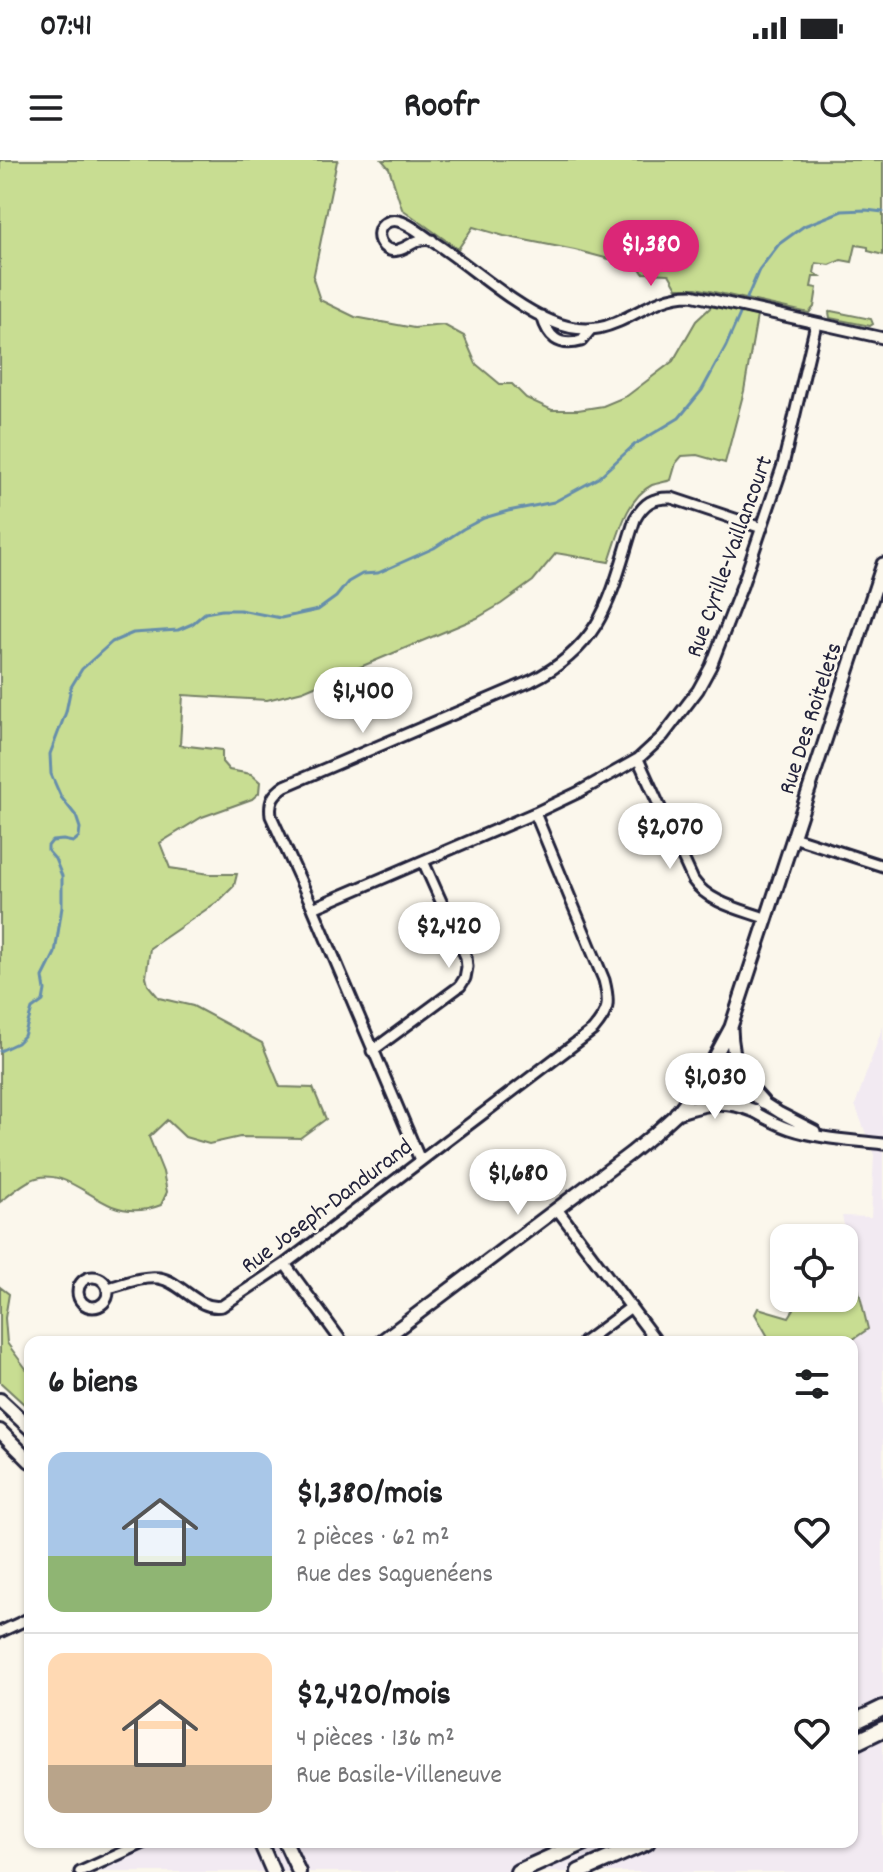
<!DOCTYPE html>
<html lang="fr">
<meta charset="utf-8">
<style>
:root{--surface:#fff;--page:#f6f6f6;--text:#202124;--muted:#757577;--line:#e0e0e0;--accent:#db2777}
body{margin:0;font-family:Dekko,sans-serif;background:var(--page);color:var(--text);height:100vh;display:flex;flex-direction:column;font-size:30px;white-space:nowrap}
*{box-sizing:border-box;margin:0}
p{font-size:26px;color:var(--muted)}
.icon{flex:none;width:44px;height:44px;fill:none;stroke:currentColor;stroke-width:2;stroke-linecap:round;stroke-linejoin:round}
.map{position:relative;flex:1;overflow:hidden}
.details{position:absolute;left:24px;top:1176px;width:834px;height:512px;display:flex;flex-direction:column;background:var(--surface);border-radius:16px;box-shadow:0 2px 6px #0004}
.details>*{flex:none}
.fabs{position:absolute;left:770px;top:1064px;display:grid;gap:16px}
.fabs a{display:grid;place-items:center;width:88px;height:88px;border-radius:16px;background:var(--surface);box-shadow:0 2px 6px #0004;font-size:40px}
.price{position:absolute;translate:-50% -68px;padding:0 18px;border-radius:28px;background:#fff;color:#222;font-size:26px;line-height:52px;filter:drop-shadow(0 2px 4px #0008)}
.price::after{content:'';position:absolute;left:50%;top:48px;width:24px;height:18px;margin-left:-12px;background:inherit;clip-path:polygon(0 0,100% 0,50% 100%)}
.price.current{background:var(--accent);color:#fff}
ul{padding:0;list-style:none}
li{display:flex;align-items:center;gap:24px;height:200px;padding:0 24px}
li+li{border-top:2px solid var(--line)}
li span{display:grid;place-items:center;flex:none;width:224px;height:160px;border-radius:16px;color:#555}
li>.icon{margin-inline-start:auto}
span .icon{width:96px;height:96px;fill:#fffc;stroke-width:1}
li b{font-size:34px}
h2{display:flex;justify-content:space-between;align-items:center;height:96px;padding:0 24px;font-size:34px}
.status{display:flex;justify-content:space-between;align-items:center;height:56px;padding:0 40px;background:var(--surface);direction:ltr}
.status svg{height:22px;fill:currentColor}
header{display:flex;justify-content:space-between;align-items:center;height:104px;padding:0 24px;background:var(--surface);font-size:36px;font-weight:800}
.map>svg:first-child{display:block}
.built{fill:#f2eaf2}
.green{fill:#c8dd92;stroke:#758066;stroke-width:2}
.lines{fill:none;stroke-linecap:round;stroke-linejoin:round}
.stream{stroke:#668eab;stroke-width:3}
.minor-casing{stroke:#22223b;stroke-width:15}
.tertiary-casing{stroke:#22223b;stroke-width:17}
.secondary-casing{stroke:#22223b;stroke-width:18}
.primary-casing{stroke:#22223b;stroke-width:20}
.minor{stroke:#fbf7ec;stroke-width:9}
.tertiary{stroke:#fbf7ec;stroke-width:11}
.secondary{stroke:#fbf7ec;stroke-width:12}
.primary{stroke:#fbf7ec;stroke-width:14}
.labels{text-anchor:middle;stroke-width:6;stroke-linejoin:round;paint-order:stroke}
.street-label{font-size:24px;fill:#22223b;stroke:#fbf7ec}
</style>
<div class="status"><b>07:41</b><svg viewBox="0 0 49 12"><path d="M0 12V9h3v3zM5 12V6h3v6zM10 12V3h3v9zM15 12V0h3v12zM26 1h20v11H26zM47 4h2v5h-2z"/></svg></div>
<header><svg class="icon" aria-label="menu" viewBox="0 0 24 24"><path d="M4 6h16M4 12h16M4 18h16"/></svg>Roofr<svg class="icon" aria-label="search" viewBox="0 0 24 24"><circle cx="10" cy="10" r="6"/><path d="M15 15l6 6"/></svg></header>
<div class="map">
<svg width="883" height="1712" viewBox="0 0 883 1712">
<rect width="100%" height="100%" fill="#fbf7ec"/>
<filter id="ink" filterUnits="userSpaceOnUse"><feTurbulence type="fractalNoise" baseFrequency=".0125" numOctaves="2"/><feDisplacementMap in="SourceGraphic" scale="16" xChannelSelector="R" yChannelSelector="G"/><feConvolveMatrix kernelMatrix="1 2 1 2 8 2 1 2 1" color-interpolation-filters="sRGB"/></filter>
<g filter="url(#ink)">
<path class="built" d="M 883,866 L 883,1712 L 80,1712 L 145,1682 L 852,1682 L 852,1182 L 849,1182 L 867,1169 L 842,1056 L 871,1057 L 874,995 L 855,945 Z"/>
<path class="green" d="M 0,0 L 339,0 L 337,1 L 313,119 L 320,140 L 355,157 L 414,168 L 444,165 L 464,176 L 476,204 L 500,224 L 512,224 L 526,238 L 552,250 L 578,250 L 603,246 L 627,236 L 673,201 L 696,161 L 712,146 L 757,156 L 744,231 L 725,303 L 697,295 L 682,296 L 676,303 L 671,320 C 665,322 658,323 652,325 C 626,338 618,377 609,402 L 556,393 L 533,421 L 501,444 L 477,458 L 303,531 L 267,540 L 183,535 L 180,585 L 222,590 L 222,602 L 229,610 L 251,614 L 260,622 L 259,633 L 252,639 L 202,657 L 160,683 L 170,708 L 210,714 L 237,714 L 234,726 L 220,740 L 150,788 L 146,817 L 148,825 L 159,838 L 193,846 L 262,883 L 280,927 L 313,928 L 326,959 L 300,978 L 240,977 L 209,984 L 185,977 L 167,960 L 149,977 L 163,1012 L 167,1032 L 161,1045 C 146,1051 128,1052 112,1046 C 87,1036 59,1006 31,1020 C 20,1025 10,1035 0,1042 Z
M 382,0 L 883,0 L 883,95 L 868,91 L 868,87 L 856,85 L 852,102 L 841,100 L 830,105 L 816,103 L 814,113 L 820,117 L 813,117 L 811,127 L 817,128 L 814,147 L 809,153 L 696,128 L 677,128 L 669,114 L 643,113 L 634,99 L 609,99 L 575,90 L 504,76 L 473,67 L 458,89 L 402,49 L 389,8 Z
M 831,151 L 871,159 L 873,164 L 870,166 L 830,158 L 829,152 Z
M 854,1111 L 868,1169 L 849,1182 L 771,1182 L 755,1154 L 758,1148 L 789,1157 L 799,1141 L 805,1138 L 844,1138 L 844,1116 Z
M 0,1127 L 9,1134 L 5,1158 L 7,1183 L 30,1214 L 30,1241 L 24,1244 L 0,1222 Z"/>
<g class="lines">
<path class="stream" d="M 747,138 L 759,110 L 779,84 L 804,66 L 842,51 L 866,50 L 883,52
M 0,891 L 17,883 L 24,876 L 32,849 L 43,841 L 45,830 L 43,817 L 55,793 L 62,747 L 62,716 L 55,699 L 48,691 L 48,686 L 52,681 L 63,680 L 73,682 L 79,677 L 80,668 L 76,656 L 61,637 L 51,614 L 50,594 L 66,552 L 71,527 L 82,509 L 112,482 L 133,473 L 178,470 L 192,464 L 205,453 L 222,450 L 240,450 L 281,458 L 318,450 L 336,437 L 348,422 L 362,414 L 378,413 L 434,388 L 463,369 L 484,358 L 508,351 L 554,342 L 598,318 L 634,285 L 679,258 L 702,230 L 726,186 L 740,154"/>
<defs>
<path id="minor" d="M 432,80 C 415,77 411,87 398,90 C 387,93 377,83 379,72 C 381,64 389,59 398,61 C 409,63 420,73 429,79 C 469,104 509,143 551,161 C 615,189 638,135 691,135 L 883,178
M 542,156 C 548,177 558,187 581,181 L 591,169
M 638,599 L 693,720 C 709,743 740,749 765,758
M 793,677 L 883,706
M 313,748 L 535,653 L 579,632 L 638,599 L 663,576 L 698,530 L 711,506 L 742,426 L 783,305 L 816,164
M 372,891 L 460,826 L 465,818 L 467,807 L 466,797 L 423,701
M 710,909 L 780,953 L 815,971
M 703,919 C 731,936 759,958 790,969 C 820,979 852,980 883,984
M 420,1000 L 313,748 L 271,656 C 269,641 273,634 285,626 L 531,521 C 606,484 611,433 635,359 C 644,343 653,337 672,338 L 762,368
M 557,1049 L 657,1182
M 285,1104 L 342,1182
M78 1132a15 15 0 1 1 30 0a15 15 0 1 1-30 0Z
M 108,1128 C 124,1124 142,1116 159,1118 C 182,1122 198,1151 222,1146 L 285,1104 L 593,870 C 609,851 610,844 604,820 L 535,653
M 584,1182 L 631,1147
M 0,1472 L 30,1458
M 80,1712 L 146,1682"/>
<path id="tertiary" d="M 731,868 C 732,902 740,917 763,942
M 676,953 C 710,943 721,938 755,951
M 380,1182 L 631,993 L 654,974 L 676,954 L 703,919 L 731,867 L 883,404"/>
<path id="secondary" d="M 0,1240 L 30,1268
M 0,1271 L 30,1301
M 260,1682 L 273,1712
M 285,1682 L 299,1712"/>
<path id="primary" d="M 852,1563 L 883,1548
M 852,1584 L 883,1569
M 518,1712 L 585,1682
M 579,1712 L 647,1682"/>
</defs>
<use href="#minor" class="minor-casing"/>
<use href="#tertiary" class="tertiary-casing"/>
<use href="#secondary" class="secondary-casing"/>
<use href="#primary" class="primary-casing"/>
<use href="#minor" class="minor"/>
<use href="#tertiary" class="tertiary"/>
<use href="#secondary" class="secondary"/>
<use href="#primary" class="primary"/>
</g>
</g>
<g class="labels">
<g class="street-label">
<text transform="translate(728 396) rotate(-70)" y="8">Rue Cyrille-Vaillancourt</text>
<text transform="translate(809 558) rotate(-72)" y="8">Rue Des Roitelets</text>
<text transform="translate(326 1045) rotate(-37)" y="8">Rue Joseph-Dandurand</text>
</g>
</g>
</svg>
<div class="fabs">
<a><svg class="icon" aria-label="locate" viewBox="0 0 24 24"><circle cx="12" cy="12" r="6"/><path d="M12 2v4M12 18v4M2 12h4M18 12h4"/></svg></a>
</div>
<b class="price current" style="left:651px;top:128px">$1,380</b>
<b class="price" style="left:363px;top:575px">$1,400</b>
<b class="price" style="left:670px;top:711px">$2,070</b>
<b class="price" style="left:449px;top:810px">$2,420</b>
<b class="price" style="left:715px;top:961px">$1,030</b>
<b class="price" style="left:518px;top:1057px">$1,680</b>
<section class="details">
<h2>6 biens<svg class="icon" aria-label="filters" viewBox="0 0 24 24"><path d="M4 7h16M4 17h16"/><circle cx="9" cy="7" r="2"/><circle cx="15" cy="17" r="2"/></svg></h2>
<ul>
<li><span style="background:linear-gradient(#a9c7e8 65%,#8fb573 0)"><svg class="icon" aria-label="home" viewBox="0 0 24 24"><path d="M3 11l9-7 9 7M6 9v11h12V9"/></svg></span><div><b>$1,380/mois</b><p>2 pièces · 62 m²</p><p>Rue des Saguenéens</p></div><svg class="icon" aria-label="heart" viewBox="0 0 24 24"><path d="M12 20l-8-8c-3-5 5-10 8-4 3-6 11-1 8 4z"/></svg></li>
<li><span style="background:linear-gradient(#ffd9b3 70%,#b9a48a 0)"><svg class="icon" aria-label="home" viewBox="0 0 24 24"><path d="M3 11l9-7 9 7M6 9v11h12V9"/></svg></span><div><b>$2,420/mois</b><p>4 pièces · 136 m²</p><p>Rue Basile-Villeneuve</p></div><svg class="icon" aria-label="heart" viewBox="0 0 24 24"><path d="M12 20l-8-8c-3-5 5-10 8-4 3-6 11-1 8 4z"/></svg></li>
</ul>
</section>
</div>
